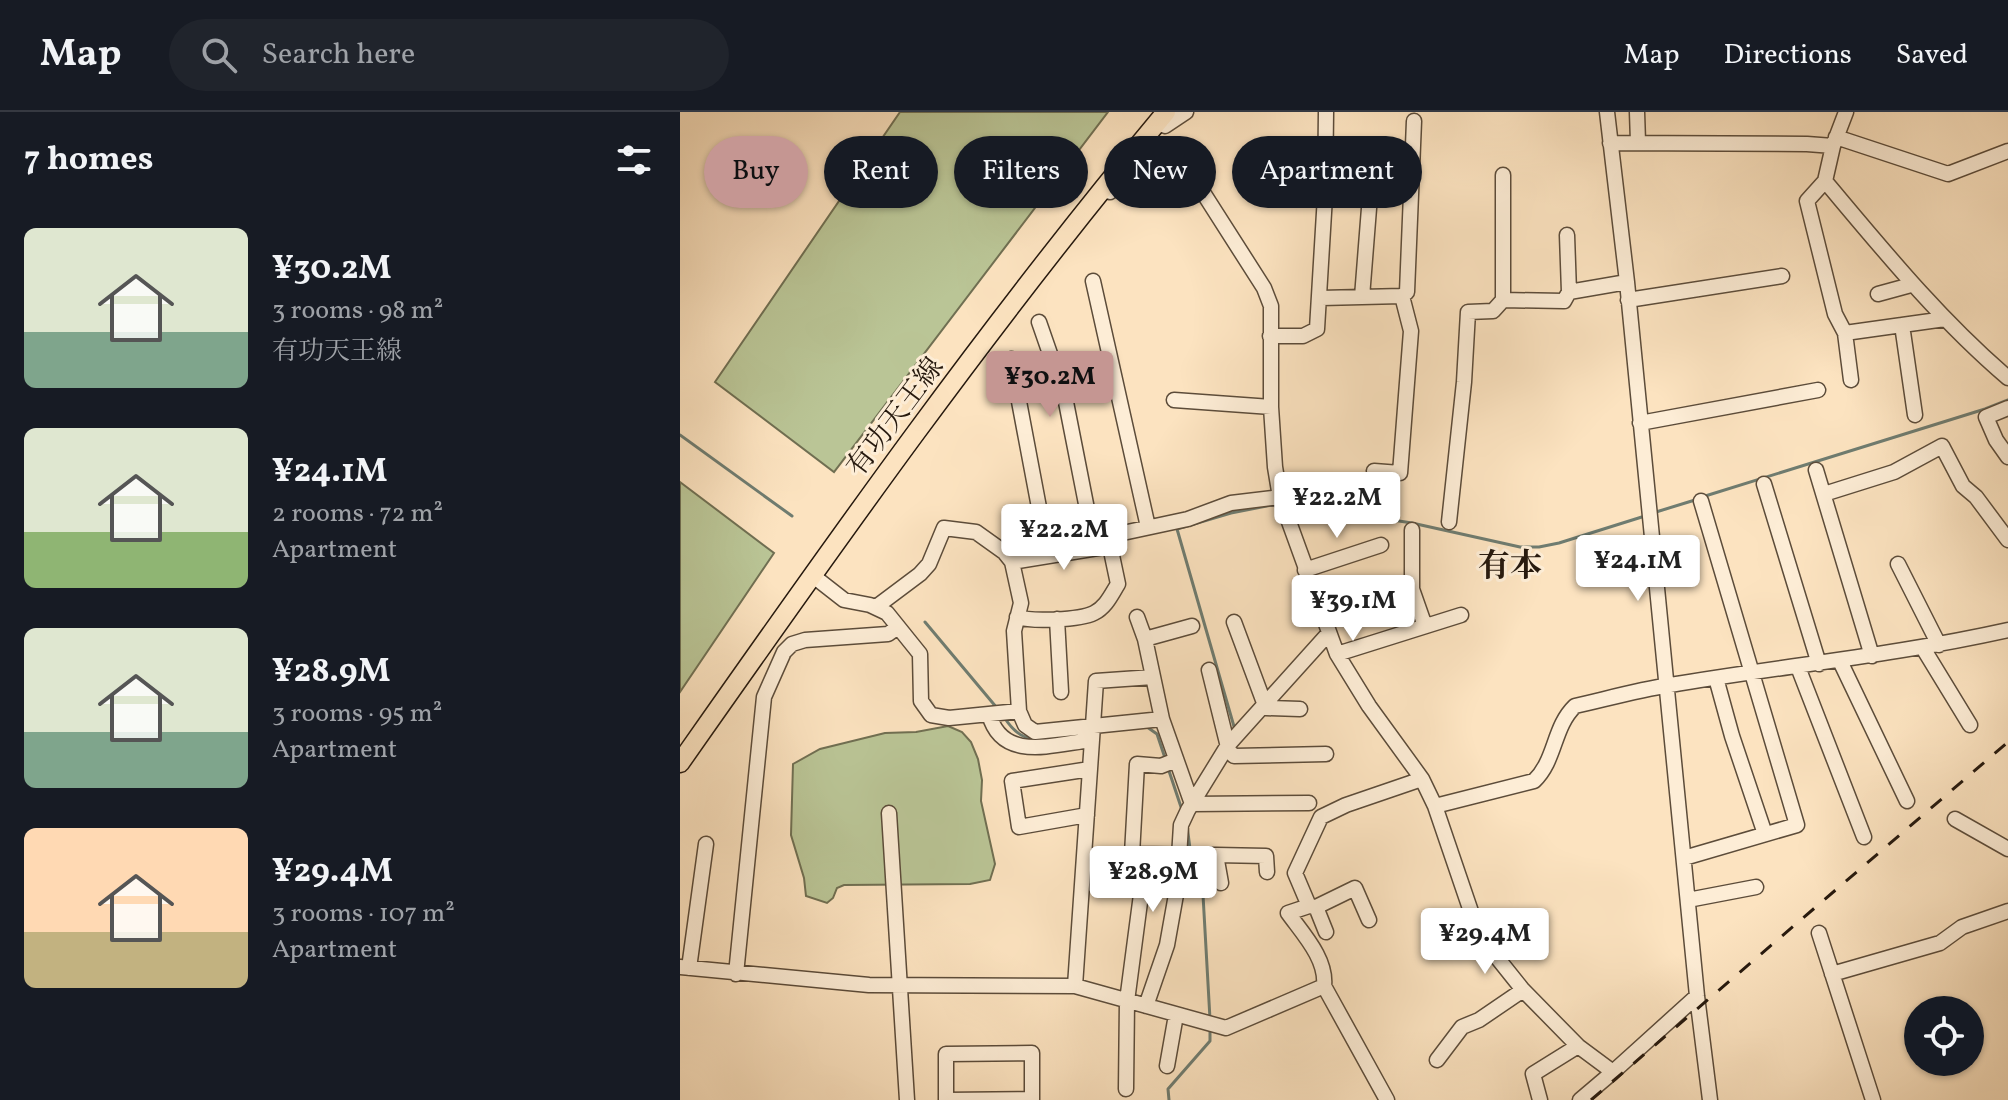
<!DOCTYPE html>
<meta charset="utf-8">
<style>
:root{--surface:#171b24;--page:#20242c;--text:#f1f3f6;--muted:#9ea1a6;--line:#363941;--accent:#c59692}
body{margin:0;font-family:Vollkorn,"Noto Serif JP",serif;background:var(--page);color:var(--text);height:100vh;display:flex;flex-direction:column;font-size:30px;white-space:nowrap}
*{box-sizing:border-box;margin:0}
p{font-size:26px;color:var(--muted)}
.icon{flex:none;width:44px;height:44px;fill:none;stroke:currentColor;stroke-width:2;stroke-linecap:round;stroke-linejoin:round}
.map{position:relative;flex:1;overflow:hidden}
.details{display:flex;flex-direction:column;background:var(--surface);width:680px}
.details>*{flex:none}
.top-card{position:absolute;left:24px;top:24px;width:760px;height:72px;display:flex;gap:16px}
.fabs{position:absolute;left:1224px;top:884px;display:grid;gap:16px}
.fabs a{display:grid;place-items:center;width:80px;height:80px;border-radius:50%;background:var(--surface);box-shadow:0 2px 6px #0004;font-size:40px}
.price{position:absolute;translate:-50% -68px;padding:0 18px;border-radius:8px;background:#fff;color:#222;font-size:26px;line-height:52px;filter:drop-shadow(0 2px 4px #0008)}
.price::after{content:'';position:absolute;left:50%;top:48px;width:24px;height:18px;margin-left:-12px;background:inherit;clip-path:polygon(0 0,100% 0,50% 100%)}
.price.active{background:var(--accent);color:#111}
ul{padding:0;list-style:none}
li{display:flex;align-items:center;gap:24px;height:200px;padding:0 24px}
li span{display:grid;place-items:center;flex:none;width:224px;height:160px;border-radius:12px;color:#555}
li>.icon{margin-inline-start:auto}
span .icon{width:96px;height:96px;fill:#fffc;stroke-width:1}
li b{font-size:34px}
h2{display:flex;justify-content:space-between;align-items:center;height:96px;padding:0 24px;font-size:34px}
.pill{padding:0 28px;border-radius:36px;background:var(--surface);box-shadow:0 2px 6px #0004;font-size:28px;line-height:72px}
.pill.active{background:var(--accent);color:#111}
header{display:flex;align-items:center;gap:48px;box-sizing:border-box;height:112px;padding:0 40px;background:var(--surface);border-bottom:2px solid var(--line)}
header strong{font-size:38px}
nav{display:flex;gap:44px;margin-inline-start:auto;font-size:28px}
.search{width:560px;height:72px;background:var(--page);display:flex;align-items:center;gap:20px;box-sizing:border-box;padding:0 28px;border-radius:44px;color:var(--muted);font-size:30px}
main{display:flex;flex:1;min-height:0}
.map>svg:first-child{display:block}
.green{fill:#bac596;stroke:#706f52;stroke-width:2}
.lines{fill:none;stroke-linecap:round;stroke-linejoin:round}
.stream{stroke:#6f7c70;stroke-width:3}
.minor-casing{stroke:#5c4c3a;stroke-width:17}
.major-casing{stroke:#26190e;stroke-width:21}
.minor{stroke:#fdedd6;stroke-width:14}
.major{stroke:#fce3c0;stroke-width:18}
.rail{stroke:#26190e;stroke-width:3;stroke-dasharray:14 14;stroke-linecap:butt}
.labels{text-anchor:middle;stroke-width:6;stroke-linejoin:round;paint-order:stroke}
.street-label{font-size:28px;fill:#26190e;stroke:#fdedd6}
.quarter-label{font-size:32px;font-weight:bold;fill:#26190e;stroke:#fdedd6}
</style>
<header>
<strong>Map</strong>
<div class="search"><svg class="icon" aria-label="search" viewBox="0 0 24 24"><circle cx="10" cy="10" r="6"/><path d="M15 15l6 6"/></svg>Search here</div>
<nav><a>Map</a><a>Directions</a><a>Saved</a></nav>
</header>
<main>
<section class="details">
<h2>7 homes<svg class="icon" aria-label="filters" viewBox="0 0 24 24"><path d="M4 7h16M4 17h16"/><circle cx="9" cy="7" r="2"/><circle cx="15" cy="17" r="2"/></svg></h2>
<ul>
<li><span style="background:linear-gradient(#dfe7d0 65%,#7fa58c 0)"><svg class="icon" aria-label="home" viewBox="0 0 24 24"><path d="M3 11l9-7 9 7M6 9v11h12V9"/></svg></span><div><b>¥30.2M</b><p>3 rooms · 98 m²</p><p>有功天王線</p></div></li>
<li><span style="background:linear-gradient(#dfe7d0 65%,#8fb573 0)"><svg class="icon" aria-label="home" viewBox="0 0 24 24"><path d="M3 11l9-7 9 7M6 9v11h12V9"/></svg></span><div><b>¥24.1M</b><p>2 rooms · 72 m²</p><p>Apartment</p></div></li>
<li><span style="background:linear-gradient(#dfe7d0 65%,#7fa58c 0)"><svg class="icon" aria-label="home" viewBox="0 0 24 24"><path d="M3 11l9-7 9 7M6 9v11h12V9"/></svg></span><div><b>¥28.9M</b><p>3 rooms · 95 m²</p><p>Apartment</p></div></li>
<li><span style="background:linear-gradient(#ffd9b3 65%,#c2b280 0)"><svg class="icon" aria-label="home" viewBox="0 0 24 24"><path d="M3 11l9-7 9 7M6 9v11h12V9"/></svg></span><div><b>¥29.4M</b><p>3 rooms · 107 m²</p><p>Apartment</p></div></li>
</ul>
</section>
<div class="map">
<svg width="1328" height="988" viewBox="0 0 1328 988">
<rect width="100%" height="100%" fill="#fce3c0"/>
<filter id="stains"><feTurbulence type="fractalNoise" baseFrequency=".0025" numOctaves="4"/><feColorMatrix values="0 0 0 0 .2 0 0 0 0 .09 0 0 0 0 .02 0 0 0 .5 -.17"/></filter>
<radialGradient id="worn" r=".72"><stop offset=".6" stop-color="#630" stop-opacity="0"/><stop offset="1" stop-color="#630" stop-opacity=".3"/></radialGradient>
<path class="green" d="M 220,0 L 428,0 L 154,360 L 35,270 Z
M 0,370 L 94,441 L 0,580 Z
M 268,614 L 282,620 L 291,630 L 298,647 L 302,668 L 301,689 L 315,752 L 310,768 L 290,772 L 164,773 L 157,776 L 153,786 L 147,791 L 126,784 L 124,766 L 111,723 L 113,652 L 140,637 L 205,621 L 236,620 Z"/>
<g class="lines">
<path class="stream" d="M 0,323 L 112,404
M 1022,385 L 1305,297 L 1328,288
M 608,390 L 626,387 L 647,405 L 680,403 L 732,411 L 840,435 L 859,435 L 879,431 L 965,404
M 976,400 L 1015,388
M 245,510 L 317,596
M 324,605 C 331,616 342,628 356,626
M 467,615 L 477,622 L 486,649
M 555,618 L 497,417 L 551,401 L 597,392
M 488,656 L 502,698
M 507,713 L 510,737
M 510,748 L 509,766 L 523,783 L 530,907
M 489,988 L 488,977 L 530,929 L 530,919"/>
<defs>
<path id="minor" d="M 927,0 L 947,170 L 1017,884 L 1030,988
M 957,0 L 958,30
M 1166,0 L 1153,34 L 1145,69 C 1203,138 1259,207 1328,266
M 485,14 L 506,0
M 1156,25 L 1268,62 L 1328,39
M 930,31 L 1127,32 L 1153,34
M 823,63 L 823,188
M 1145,69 L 1127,89 L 1155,202 L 1165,221
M 422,77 L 430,80 L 486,42 L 501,46 L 584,176 L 591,194 L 591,295 L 595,355 L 600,385 L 657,542 L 689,594 L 742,667 L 755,694 L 799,823 L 843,878 L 898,934 L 933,960 L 1017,884
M 887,123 L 889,180
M 413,169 L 468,415
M 1198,182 L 1231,173
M 682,185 L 694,33
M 641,186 L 722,184 L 727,180 L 734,9
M 948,188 L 1102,164
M 359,210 L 385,285 L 407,397 L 403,403 L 377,410
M 1222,213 L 1235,303
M 590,224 L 623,224 L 637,217 L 645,84 L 646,0
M 331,247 L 361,406 L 377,410 L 381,442
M 1171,268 L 1165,221 L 1265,207
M 494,288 L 591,295
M 1328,296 L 1306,305 L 1316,328 L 1328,345
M 960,311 L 1138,278
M 1136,358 L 1192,544
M 694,359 L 720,361 L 731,219 L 722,184
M 1084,372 L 1139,552
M 1144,382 L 1214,360 L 1262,334 L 1283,374 L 1296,385 L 1328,428
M 769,410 L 784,270 L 788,200 L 813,199 L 823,188 L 884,189 L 889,180 L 947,170
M 732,418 L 732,477 L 745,514
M 332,450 L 430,434
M 1218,452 L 1259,533
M 625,458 L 701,433
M 132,463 L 164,488 L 190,493 L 207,501 L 240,542 L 241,589 L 251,603 L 269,606 L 339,599
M 196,495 L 240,462 L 249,452 L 264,416 L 296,420 L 324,440 L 332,450 L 341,491 L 334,519 L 339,599 L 345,613 L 355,620 L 482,607
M 337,505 C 352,510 400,508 414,501 C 426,495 431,483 438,472 L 430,434 L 438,422 L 508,407 L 551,391 L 600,385
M 457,505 L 465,527
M 377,507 L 381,580
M 554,510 L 586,596 L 620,597
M 512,514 L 465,527 L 482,607 L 512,692 L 629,691
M 1243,536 L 1290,613
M 657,542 L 781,503
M 1160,549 L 1227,689
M 1118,555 L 1184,725
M 529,558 L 549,639 L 554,644 L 646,642
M 1036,566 L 1052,624 L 1085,722
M 309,602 C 322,651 374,632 412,628 L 416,569 L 473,565
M 496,648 L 481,654 L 457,652 L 452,742 L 536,743 L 541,771
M 755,694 L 854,669 C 876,648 873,615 895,594 C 926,587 958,578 990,573 C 1103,554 1216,543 1328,518
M 209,701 L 227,988
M 407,703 L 339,715 L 332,669 L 410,657
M 1275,707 L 1328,737
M 536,743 L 586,744 L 587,760
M 1004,746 L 1117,713 L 1021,389
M 1008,788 L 1076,775
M 629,794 L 608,801 C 623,822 647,847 644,874
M 636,795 L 675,776 L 689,808
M 646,820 L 636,795 L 629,794 L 615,761 L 641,705 L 666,693 L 742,667
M 1139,821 L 1193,988
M 0,855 L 189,873 L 395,874 L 546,916 L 644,874 L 707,988
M 9,856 L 26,732
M 56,862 L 84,585 L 104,540 L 112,532 L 125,528 L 208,522 L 218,515
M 1152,862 L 1260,831 L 1282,815 L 1328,799
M 395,874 L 412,628
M 466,894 L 487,833 L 497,777 L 501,713 L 508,698 L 548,633 L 648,522
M 757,948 L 782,915 L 799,908 L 843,878
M 487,954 L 496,903
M 446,977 L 447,889 L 462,775 L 497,777
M 352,987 L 266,988 L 266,942 L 352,941 L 352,988
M 860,988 L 853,962 L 898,934
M 900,988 L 933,960"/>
<path id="major" d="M 0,651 C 155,430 312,208 486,0"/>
</defs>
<use href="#minor" class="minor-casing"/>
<use href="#major" class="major-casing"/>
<use href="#minor" class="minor"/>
<use href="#major" class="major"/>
<path class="rail" d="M 911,988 L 1328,630"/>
</g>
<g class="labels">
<g class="street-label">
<text transform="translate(214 304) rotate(-53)" y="10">有功天王線</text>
</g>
<g class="quarter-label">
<text x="830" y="464">有本</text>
</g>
</g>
<rect width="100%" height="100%" filter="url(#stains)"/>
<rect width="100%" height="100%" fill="url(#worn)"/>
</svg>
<div class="fabs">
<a><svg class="icon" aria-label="locate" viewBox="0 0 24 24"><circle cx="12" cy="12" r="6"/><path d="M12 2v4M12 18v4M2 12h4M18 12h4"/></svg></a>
</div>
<b class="price active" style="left:370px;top:307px">¥30.2M</b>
<b class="price" style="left:657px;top:428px">¥22.2M</b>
<b class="price" style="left:384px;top:460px">¥22.2M</b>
<b class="price" style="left:958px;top:491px">¥24.1M</b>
<b class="price" style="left:673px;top:531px">¥39.1M</b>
<b class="price" style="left:473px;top:802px">¥28.9M</b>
<b class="price" style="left:805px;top:864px">¥29.4M</b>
<div class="top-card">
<a class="pill active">Buy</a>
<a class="pill">Rent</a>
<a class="pill">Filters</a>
<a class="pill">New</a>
<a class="pill">Apartment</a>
</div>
</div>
</main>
